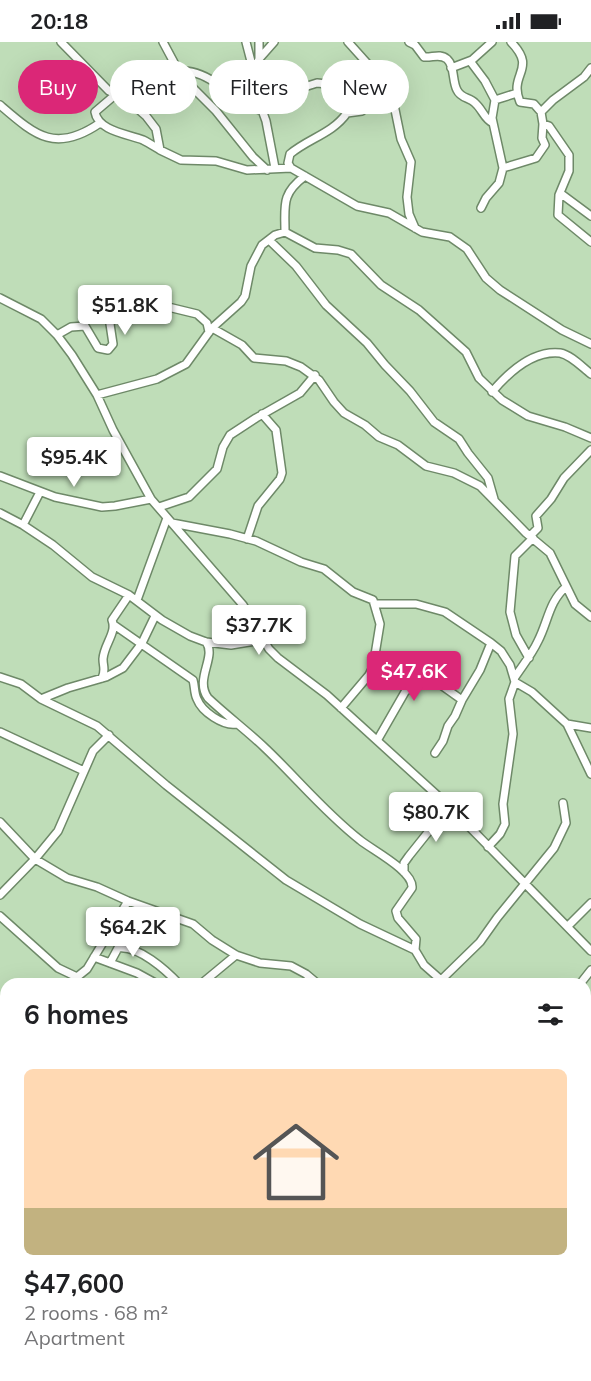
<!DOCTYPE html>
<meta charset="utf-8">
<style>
:root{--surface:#fff;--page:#f2f2f2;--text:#202124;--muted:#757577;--line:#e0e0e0;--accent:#db2777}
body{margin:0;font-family:Mulish,sans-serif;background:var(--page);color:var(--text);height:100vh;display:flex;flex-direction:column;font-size:22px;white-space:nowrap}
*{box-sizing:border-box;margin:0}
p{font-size:20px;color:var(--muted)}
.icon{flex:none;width:33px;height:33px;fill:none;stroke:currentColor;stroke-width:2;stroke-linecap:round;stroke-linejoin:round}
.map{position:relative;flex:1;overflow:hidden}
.side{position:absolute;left:0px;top:936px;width:591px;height:404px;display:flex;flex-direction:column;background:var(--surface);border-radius:18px 18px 0 0;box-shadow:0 6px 24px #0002}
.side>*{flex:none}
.hud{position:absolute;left:18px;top:18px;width:555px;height:54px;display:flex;gap:12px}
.price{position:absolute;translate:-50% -51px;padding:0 14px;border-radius:6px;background:#fff;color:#222;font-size:20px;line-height:39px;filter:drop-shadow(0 2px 3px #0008)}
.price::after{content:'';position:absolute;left:50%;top:36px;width:18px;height:14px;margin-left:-9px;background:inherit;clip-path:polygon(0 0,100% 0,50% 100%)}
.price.on{background:var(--accent);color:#fff}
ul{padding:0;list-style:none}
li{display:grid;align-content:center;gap:12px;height:318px;padding:0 24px}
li+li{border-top:2px solid var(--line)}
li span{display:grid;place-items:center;height:186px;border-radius:9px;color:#555}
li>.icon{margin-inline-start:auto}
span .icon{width:108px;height:108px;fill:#fffc;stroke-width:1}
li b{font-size:26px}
h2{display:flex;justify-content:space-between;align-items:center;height:72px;padding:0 24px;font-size:26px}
.chip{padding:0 21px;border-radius:27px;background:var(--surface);box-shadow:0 6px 24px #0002;font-size:21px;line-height:54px}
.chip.on{background:var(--accent);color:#fff}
.status{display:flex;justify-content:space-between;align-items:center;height:42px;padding:0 30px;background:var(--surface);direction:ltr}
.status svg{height:16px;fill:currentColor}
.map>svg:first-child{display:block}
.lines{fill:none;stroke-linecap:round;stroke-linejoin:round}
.minor-casing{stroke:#6e8968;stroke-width:10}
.minor{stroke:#fff;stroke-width:7}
</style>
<div class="status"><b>20:18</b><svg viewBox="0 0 49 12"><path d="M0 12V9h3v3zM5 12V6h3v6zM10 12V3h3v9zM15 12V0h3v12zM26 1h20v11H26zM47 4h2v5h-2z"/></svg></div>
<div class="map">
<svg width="591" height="1339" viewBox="0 0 591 1339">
<rect width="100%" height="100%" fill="#bfddb8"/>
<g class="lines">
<defs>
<path id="minor" d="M 61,0 L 109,49 L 130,60 L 146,74 L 156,87 L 160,108 L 181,118 L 216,119 L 247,128 L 291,126 L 357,164 L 389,171 L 422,190 L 450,195 L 467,207 L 486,236 L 500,248 L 562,288 L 591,302
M 163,0 L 178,28 L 192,45 L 216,69 L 253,115 L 267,128
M 246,0 L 253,27
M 259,0 L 259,17
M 274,0 L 259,17 L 252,32 L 254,46 L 266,79 L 275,126
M 348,0 L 384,40 L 392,53 L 401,97 L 411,120 L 407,155 L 409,172 L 415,186
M 409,0 L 415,3 L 424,15 C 432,16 440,11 447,17 C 455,24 452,39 457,48 C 461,57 470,55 475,61 C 483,68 484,77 493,81
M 470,19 L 485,39 L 495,58 L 492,76 L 503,126 L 499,141 L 486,156 L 481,166
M 451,26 L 472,18 L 492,0
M 115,53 L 95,70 C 98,89 128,92 143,98 C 149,101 155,105 160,108
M 256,53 L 281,44 L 298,47 L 317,41 L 357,45 L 365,51 L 365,65 L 362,69 L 347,71 C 332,92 309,96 290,112 L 288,121 L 291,126
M 495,58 L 517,51
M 0,63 C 35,93 55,112 100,81
M 139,67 C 158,28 184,17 220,44 C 226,48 231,55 237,59 C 245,64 255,66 263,69
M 541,70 L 553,58 L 584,35 L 591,26
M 543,82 L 549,84 L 569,113 L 569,129 L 559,153 L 558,173 L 591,200
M 503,126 L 536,116 L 545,103 L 542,96 L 543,82 L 541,70 L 534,62 L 520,60 C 508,31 538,28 511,0
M 560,151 L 591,174
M 285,190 C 285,163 281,152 305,134
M 269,198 L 296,224 L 326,263 L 367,301 L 385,323 L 410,349 L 434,380 L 459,397 L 468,411 L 488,436 L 494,457
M 0,256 L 41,277 L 57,293 L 72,313 L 97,353 L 113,388 L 151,457 L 243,563 L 269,607 L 278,616 L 327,653 L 449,764 L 591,909
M 212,286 L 242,303 L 254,316 L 286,319 L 301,325 L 319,338 L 334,360 L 344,371 L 365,383 L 379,395 L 398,403 L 426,424 L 454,431 L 480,444 L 526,491 L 550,511 L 575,562 L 591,575
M 57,293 L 71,285 L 85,284 L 98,306 L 108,308 L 113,302 L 110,282 L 114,274 L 146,264 L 160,263 L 197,272 L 207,281 L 209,290
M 492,350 C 508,331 532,308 560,311 C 571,313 582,325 591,332
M 97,353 L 157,337 L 186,322 L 212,286 L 241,260 L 245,254 L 251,224 L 262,203 L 275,193 L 285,190 L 315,206 L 338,208 L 351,212 L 381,243 L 419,268 L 466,310 L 479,336 L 502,358 L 528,374 L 565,385 L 591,396
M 0,434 L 55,455 L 102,465 L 115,464 L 151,457
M 159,465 L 189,455 L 217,427 L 223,405 L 230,393 L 256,376 L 300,351 L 315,333
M 0,471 L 23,483 L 53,503 L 92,535 L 129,553 L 162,578 L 190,594 L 206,600 L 231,603 L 262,598
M 172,481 L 230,492 L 256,499 L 301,520 L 324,527 L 353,550 L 373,558 L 380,582 L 373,625 L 369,633 L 341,666
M 23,483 L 40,450
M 530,494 L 538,486 L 536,474 L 551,457 L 564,436 L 591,408
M 247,497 L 258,464 L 280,437 L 282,431 L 276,388 L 262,372
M 137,558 L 167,476
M 375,562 L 416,562 L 445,570 L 491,601 L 501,609 L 510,623 L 515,640 L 509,657 L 513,692 L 503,762 L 505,782 L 500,792 L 488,805
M 114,583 L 193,638 C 195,645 194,651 197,657 C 202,670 223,684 236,682
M 206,600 C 217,615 194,637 208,656 C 226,673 246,688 264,705 C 296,735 324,770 360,798 C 372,808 414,829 412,846 L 396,869 L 398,876 L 416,897 L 415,908
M 529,616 L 516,593 L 510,570 L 515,514 L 533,496
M 0,635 L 21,642 L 41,657 L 97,684 L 166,743 L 286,838 L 360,882 L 415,908 L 424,923 L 441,938
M 515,635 C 523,623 532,612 538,599 C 548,580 549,559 566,545
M 102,636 C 106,628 103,625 103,617 C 104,602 117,591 112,578 L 129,553
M 515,640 L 532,650 L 567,682 L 591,732
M 41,657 L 68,646 L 106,635 L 123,626 L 142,601 L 155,574
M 567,682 L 591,686
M 0,690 L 84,729
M 378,697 L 405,650 L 412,643 L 422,643 L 434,638 L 462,658
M 435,711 L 443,699 L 448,684 L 455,674 L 462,658 L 480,628 L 491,601
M 0,780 L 35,817 L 67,836 L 97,845 L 128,859 L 193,882 L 212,898 L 236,913 L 260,921 L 291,924 L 306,932 L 318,942
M 404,830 L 404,821 L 409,814 L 449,764
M 0,853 L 35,817 L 58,789 L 93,709 L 109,693
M 0,874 L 58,926 L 77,935 L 87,927 L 128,859
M 568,884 L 591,861
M 94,915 L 137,931 L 157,942
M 110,921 L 118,906 C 138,903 166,928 179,942
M 439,940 L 480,900 L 497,876 L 554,806 L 566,781 L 563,761
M 201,942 L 236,913
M 580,942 L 591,928
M 0,1046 L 6,1048
M 585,1065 L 591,1047
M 585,1100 L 591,1100
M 585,1131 L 591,1131
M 0,1174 L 6,1173
M 585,1185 L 591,1187
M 585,1245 L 591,1253
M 585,1297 L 591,1296
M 0,1325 L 6,1330
M 10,1334 L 16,1339
M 491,1334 L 497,1339
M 94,1339 L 100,1334
M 243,1339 L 253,1334
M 410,1339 L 424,1334
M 459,1339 L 463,1334
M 468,1339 L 473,1334
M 508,1339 L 510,1334"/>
</defs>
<use href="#minor" class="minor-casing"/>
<use href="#minor" class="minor"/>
</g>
</svg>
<b class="price" style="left:125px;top:294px">$51.8K</b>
<b class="price" style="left:74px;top:446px">$95.4K</b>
<b class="price" style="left:259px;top:614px">$37.7K</b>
<b class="price on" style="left:414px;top:660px">$47.6K</b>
<b class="price" style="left:436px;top:801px">$80.7K</b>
<b class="price" style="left:133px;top:916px">$64.2K</b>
<div class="hud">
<a class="chip on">Buy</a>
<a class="chip">Rent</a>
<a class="chip">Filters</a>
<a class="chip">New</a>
</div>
<section class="side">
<h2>6 homes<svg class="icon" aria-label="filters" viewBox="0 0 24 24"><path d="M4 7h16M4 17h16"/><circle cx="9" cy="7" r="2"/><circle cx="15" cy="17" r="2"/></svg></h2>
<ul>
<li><span style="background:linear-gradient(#ffd9b3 75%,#c2b280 0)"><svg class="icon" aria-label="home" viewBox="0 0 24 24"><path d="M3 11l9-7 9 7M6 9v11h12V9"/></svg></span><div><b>$47,600</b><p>2 rooms · 68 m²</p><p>Apartment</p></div></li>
</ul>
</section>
</div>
